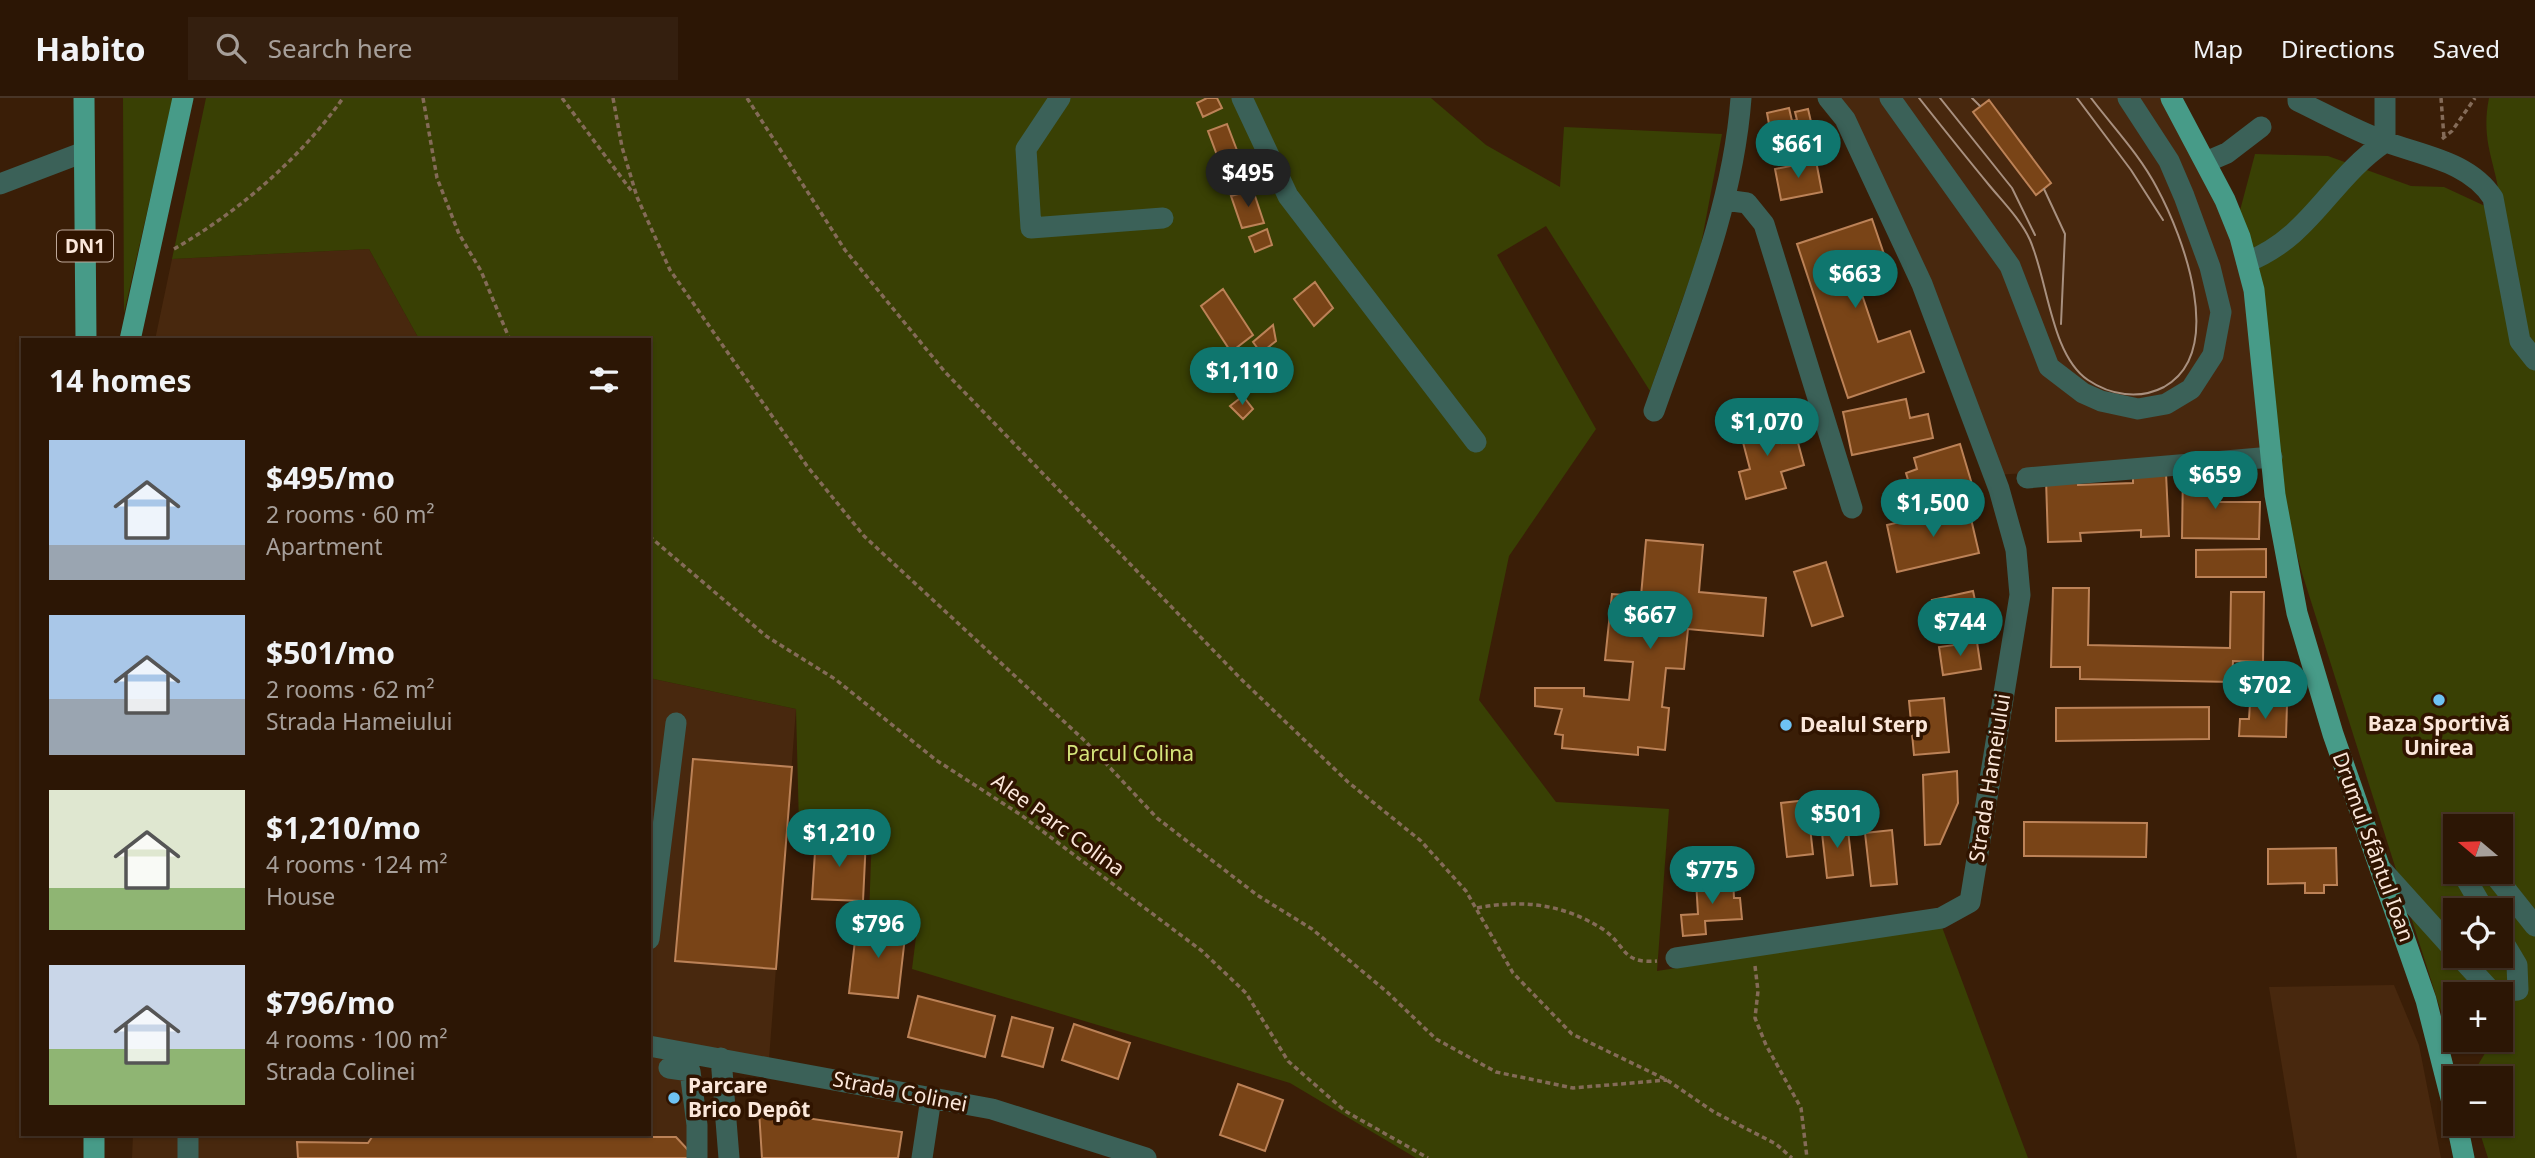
<!DOCTYPE html>
<meta charset="utf-8">
<style>
:root{--surface:#2c1605;--page:#341f0f;--text:#f1f3f6;--muted:#a69f9a;--line:#483527;--accent:#0f766e}
body{margin:0;font-family:"Noto Sans",sans-serif;background:var(--page);color:var(--text);height:100vh;display:flex;flex-direction:column;font-size:26px;white-space:nowrap}
*{box-sizing:border-box;margin:0}
p{font-size:23px;color:var(--muted)}
.icon{flex:none;width:38px;height:38px;fill:none;stroke:currentColor;stroke-width:2;stroke-linecap:round;stroke-linejoin:round}
.map{position:relative;flex:1;overflow:hidden}
.sheet{position:absolute;left:21px;top:240px;width:630px;height:798px;display:flex;flex-direction:column;background:var(--surface);border-radius:0px;box-shadow:0 2px 5px #0004,0 0 0 2px var(--line)}
.sheet>*{flex:none}
.needle{width:46px;rotate:289deg}
.buttons{position:absolute;left:2443px;top:716px;display:grid;gap:14px}
.buttons a{display:grid;place-items:center;width:70px;height:70px;border-radius:0px;background:var(--surface);box-shadow:0 2px 5px #0004,0 0 0 2px var(--line);font-size:35px}
.price{position:absolute;translate:-50% -60px;padding:0 16px;border-radius:24px;background:var(--accent);color:#fff;font-size:23px;line-height:46px;filter:drop-shadow(0 2px 4px #0008)}
.price::after{content:'';position:absolute;left:50%;top:42px;width:21px;height:16px;margin-left:-10px;background:inherit;clip-path:polygon(0 0,100% 0,50% 100%)}
.price.active{background:#222;color:#fff}
ul{padding:0;list-style:none}
li{display:flex;align-items:center;gap:21px;height:175px;padding:0 28px}
li span{display:grid;place-items:center;flex:none;width:196px;height:140px;border-radius:0px;color:#555}
li>.icon{margin-inline-start:auto}
span .icon{width:84px;height:84px;fill:#fffc;stroke-width:1}
li b{font-size:30px}
h2{display:flex;justify-content:space-between;align-items:center;height:84px;padding:0 28px;font-size:30px}
header{display:flex;align-items:center;gap:42px;box-sizing:border-box;height:98px;padding:0 35px;background:var(--surface);border-bottom:2px solid var(--line)}
header strong{font-size:33px}
nav{display:flex;gap:38px;margin-inline-start:auto;font-size:24px}
.search{width:490px;height:63px;background:var(--page);display:flex;align-items:center;gap:18px;box-sizing:border-box;padding:0 24px;border-radius:0px;color:var(--muted);font-size:26px}
.map>svg:first-child{display:block}
.built{fill:#48280e}
.green{fill:#394004;fill-rule:evenodd}
.building{fill:#794417;stroke:#bc8257;stroke-width:2}
.lines{fill:none;stroke-linecap:round;stroke-linejoin:round}
.path{stroke:#846b58;stroke-width:3.5;stroke-dasharray:5 3.5;stroke-linecap:butt}
.minor{stroke:#3b6158;stroke-width:21}
.major{stroke:#479b88;stroke-width:21}
.tram{stroke:#a8907f;stroke-width:2}
.poi-dot{fill:#6ec2f3;stroke:#301400;stroke-width:2.5}
.labels{text-anchor:middle;stroke-width:7;stroke-linejoin:round;paint-order:stroke}
.shield{fill:#301400;stroke:#bea899;stroke-width:2}
.shield-label{font-size:19px;font-weight:bold;fill:#fbe7da}
.poi-label{font-size:21px;font-weight:bold;fill:#fbe7da;stroke:#301400;text-anchor:start}
.park-label{font-size:21px;fill:#d5e57a;stroke:#301400}
.street-label{font-size:21px;fill:#fbe7da;stroke:#301400}
</style>
<header>
<strong>Habito</strong>
<div class="search"><svg class="icon" aria-label="search" viewBox="0 0 24 24"><circle cx="10" cy="10" r="6"/><path d="M15 15l6 6"/></svg>Search here</div>
<nav><a>Map</a><a>Directions</a><a>Saved</a></nav>
</header>
<div class="map">
<svg width="2535" height="1060" viewBox="0 0 2535 1060">
<rect width="100%" height="100%" fill="#3a1e07"/>
<path class="built" d="M 1828,0 L 2171,0 L 2233,121 L 2272,359 L 1996,377 Z
M 369,151 L 419,241 L 155,242 L 172,161 Z
M 649,580 L 796,611 L 769,961 L 697,966 L 702,1060 L 132,1060 L 133,1036 L 649,1036 Z
M 2394,887 L 2419,947 L 2441,1060 L 2297,1060 L 2269,889 Z"/>
<path class="green" d="M 123,0 L 173,0 L 124,215 Z
M 206,0 L 1431,0 L 1486,47 L 1560,89 L 1564,29 L 1722,36 L 1700,152 L 1650,293 L 1546,128 L 1497,157 L 1596,331 L 1509,458 L 1479,602 L 1556,704 L 1669,711 L 1657,873 L 1942,829 L 2028,1060 L 1416,1060 L 1290,985 L 912,871 L 918,823 L 869,818 L 872,733 L 799,728 L 796,611 L 649,580 L 649,242 L 419,241 L 369,151 L 172,161 Z
M 2489,0 L 2535,0 L 2535,1060 L 2488,1060 L 2477,1026 L 2501,1026 L 2501,980 L 2470,980 L 2493,942 L 2501,942 L 2501,896 L 2455,896 L 2455,927 L 2444,923 L 2302,475 L 2257,302 L 2238,120 L 2255,56 L 2328,58 L 2411,88 L 2444,89 L 2500,115 C 2501,71 2479,50 2489,0 ZM 2455,728 L 2501,728 L 2501,774 L 2455,774 ZM 2455,812 L 2501,812 L 2501,858 L 2455,858 Z"/>
<path class="building" d="M 1207,0 L 1217,0 L 1222,10 L 1203,19 L 1197,5 Z
M 1989,2 L 2051,85 L 2036,97 L 1973,14 Z
M 1789,10 L 1792,23 L 1797,22 L 1795,14 L 1808,11 L 1812,28 L 1821,26 L 1822,32 L 1831,30 L 1833,43 L 1816,47 L 1818,57 L 1776,65 L 1767,15 Z
M 1227,26 L 1249,84 L 1230,92 L 1208,33 Z
M 1816,63 L 1822,94 L 1781,102 L 1775,71 Z
M 1253,92 L 1264,125 L 1242,130 L 1231,98 Z
M 1872,121 L 1886,162 L 1854,173 L 1878,244 L 1910,233 L 1924,274 L 1848,300 L 1797,146 Z
M 1267,131 L 1272,147 L 1255,154 L 1249,139 Z
M 1315,184 L 1333,210 L 1314,228 L 1294,201 Z
M 1223,191 L 1253,237 L 1231,254 L 1201,208 Z
M 1273,227 L 1276,243 L 1261,255 L 1253,244 Z
M 1243,298 L 1253,311 L 1243,321 L 1230,308 Z
M 1906,301 L 1910,320 L 1928,316 L 1933,340 L 1852,357 L 1843,314 Z
M 1775,319 L 1782,345 L 1797,341 L 1804,367 L 1781,374 L 1786,390 L 1746,401 L 1739,374 L 1750,371 L 1739,329 Z
M 1960,346 L 1974,393 L 1931,406 L 1929,400 L 1915,405 L 1906,375 L 1917,371 L 1914,360 Z
M 2183,373 L 2220,374 L 2220,404 L 2260,404 L 2259,441 L 2182,440 Z
M 2166,375 L 2169,438 L 2141,439 L 2141,432 L 2080,435 L 2081,443 L 2048,444 L 2046,381 L 2077,379 L 2078,387 L 2133,385 L 2133,377 Z
M 1968,408 L 1979,455 L 1897,474 L 1887,427 Z
M 1646,442 L 1703,447 L 1699,494 L 1766,500 L 1763,538 L 1688,531 L 1684,571 L 1666,570 L 1662,609 L 1669,610 L 1665,652 L 1638,649 L 1638,657 L 1562,650 L 1563,637 L 1555,636 L 1562,611 L 1535,608 L 1535,590 L 1584,590 L 1584,598 L 1629,602 L 1633,564 L 1605,562 L 1612,496 L 1641,498 Z
M 2266,451 L 2266,479 L 2196,479 L 2196,452 Z
M 1826,464 L 1843,518 L 1812,528 L 1794,474 Z
M 2053,490 L 2089,490 L 2088,547 L 2230,550 L 2231,494 L 2264,494 L 2263,564 L 2233,563 L 2232,584 L 2080,581 L 2080,569 L 2051,569 Z
M 1973,493 L 1979,521 L 1939,530 L 1932,502 Z
M 1977,544 L 1981,571 L 1943,577 L 1939,549 Z
M 1944,600 L 1949,654 L 1914,657 L 1909,603 Z
M 2250,605 L 2287,606 L 2286,639 L 2239,638 L 2240,621 L 2249,621 Z
M 2209,609 L 2209,641 L 2056,643 L 2056,610 Z
M 693,661 L 792,669 L 776,871 L 675,863 Z
M 1957,673 L 1958,705 L 1940,746 L 1925,747 L 1923,677 Z
M 1807,702 L 1813,756 L 1787,759 L 1781,705 Z
M 1847,723 L 1853,777 L 1827,780 L 1821,726 Z
M 2024,724 L 2147,725 L 2146,759 L 2024,758 Z
M 1892,732 L 1897,786 L 1871,788 L 1865,735 Z
M 816,738 L 866,740 L 863,803 L 812,801 Z
M 2336,750 L 2337,787 L 2324,787 L 2324,795 L 2305,795 L 2305,785 L 2268,786 L 2268,751 Z
M 1733,780 L 1734,800 L 1740,800 L 1742,821 L 1705,823 L 1706,836 L 1683,838 L 1681,817 L 1698,816 L 1696,783 Z
M 857,825 L 906,830 L 898,900 L 849,895 Z
M 918,898 L 995,918 L 985,959 L 908,939 Z
M 1012,919 L 1053,930 L 1043,969 L 1002,958 Z
M 1074,926 L 1130,945 L 1118,981 L 1062,962 Z
M 1238,986 L 1283,1002 L 1265,1053 L 1220,1037 Z
M 759,1013 L 902,1034 L 898,1060 L 762,1060 Z
M 374,1036 L 430,1036 L 433,1039 L 676,1039 L 688,1052 L 688,1060 L 298,1060 L 297,1044 L 368,1045 Z"/>
<g class="lines">
<path class="path" d="M 423,0 L 437,80 L 459,136 L 481,173 L 510,242
M 562,0 L 633,95
M 613,0 L 622,49 L 637,99 L 670,172 L 807,368 L 864,438 L 1085,643 L 1157,720 L 1257,797 L 1312,831 L 1387,894 L 1436,941 L 1496,974 L 1573,990 L 1667,982
M 747,0 L 845,152 L 945,274 L 1241,581 L 1348,684 L 1421,743 L 1466,793 L 1513,875 L 1572,936 L 1667,982 L 1714,1014 L 1776,1046 L 1792,1060
M 2441,0 L 2444,40
M 2442,41 L 2452,33 L 2475,0
M 174,151 C 238,114 300,61 343,0
M 649,438 L 766,538 L 835,581 L 936,662 L 1021,717 L 1202,853 L 1246,895 L 1288,963 L 1345,1013 L 1428,1060
M 1477,810 C 1523,801 1564,806 1604,832 C 1627,848 1621,866 1657,863
M 1755,868 L 1758,893 L 1755,920 L 1766,947 L 1801,1010 L 1807,1060"/>
<path class="minor" d="M 1060,0 L 1026,51 L 1031,130 L 1163,120
M 1242,0 L 1288,98 L 1476,344
M 1890,0 L 2010,168 L 2049,269 L 2083,295 L 2101,303 L 2138,311 L 2166,306 L 2191,291 L 2213,257 L 2221,214 L 2210,169 L 2184,98 L 2169,63 L 2128,0
M 2298,0 L 2298,3 C 2327,17 2356,33 2386,44 C 2424,58 2470,64 2493,100 L 2520,243 L 2535,262
M 2385,0 L 2385,44
M 2206,64 L 2227,55 L 2261,29
M 0,86 L 84,54
M 1725,102 L 1747,105 L 1764,126 L 1852,410
M 2247,164 C 2312,138 2330,81 2385,44
M 1654,313 C 1690,210 1733,109 1741,0
M 2027,380 L 2272,359
M 2382,772 L 2455,853
M 2462,774 L 2484,812
M 2492,774 L 2535,828
M 649,841 L 676,625
M 2459,858 L 2492,894 L 2518,892 L 2517,867 L 2501,840
M 1676,860 L 1941,820 L 1970,804 L 2020,497 L 2016,452 L 1999,391 L 1922,186 L 1845,21 L 1828,0
M 649,948 L 992,1011 L 1146,1060
M 721,960 L 729,1060
M 669,970 L 690,973 L 697,1027 L 697,1060
M 188,1060 L 188,1036
M 922,1060 L 931,1000"/>
<path class="major" d="M 84,0 L 86,242
M 2171,0 L 2225,102 L 2240,139 L 2254,192 L 2275,397 L 2297,515 L 2333,636 L 2426,902 L 2455,1016
M 130,242 L 183,0
M 2457,1026 L 2464,1060
M 94,1060 L 94,1036"/>
<path class="tram" d="M 1919,0 C 1942,29 1965,58 1989,87 C 2003,104 2021,122 2030,142 C 2048,183 2051,257 2088,282 C 2110,297 2139,302 2164,289 C 2227,254 2183,138 2157,90 C 2140,57 2113,29 2091,0
M 1940,0 L 2012,90 L 2035,137
M 1972,0 L 1980,8
M 2077,0 L 2131,72 L 2163,122
M 2044,91 L 2065,136 L 2061,226"/>
</g>
<g class="poi-dot">
<circle cx="2439" cy="602" r="7"/>
<circle cx="1786" cy="627" r="7"/>
<circle cx="674" cy="1000" r="7"/>
</g>
<g class="labels">
<rect class="shield" x="57" y="132.5" width="56" height="31" rx="5"/>
<g class="shield-label">
<text x="85" y="155">DN1</text>
</g>
<g class="poi-label">
<text x="2439" y="633" text-anchor="middle">Baza Sportivă<tspan x="2439" dy="24">Unirea</tspan></text>
<text x="1800" y="634">Dealul Sterp</text>
<text x="688" y="995">Parcare<tspan x="688" dy="24">Brico Depôt</tspan></text>
</g>
<g class="park-label">
<text x="1130" y="663">Parcul Colina</text>
</g>
<g class="street-label">
<text transform="translate(1990 680) rotate(-81)" y="7">Strada Hameiului</text>
<text transform="translate(1058 727) rotate(36)" y="7">Alee Parc Colina</text>
<text transform="translate(2373 749) rotate(70)" y="7">Drumul Sfântul Ioan</text>
<text transform="translate(900 994) rotate(11)" y="7">Strada Colinei</text>
</g>
</g>
</svg>
<div class="buttons">
<a><svg class="needle" viewBox="-14 -14 28 28"><path d="M0-13l5 13h-10z" fill="#e53935"/><path d="M0 13l5-13h-10z" fill="#a69f9a"/></svg></a>
<a><svg class="icon" aria-label="locate" viewBox="0 0 24 24"><circle cx="12" cy="12" r="6"/><path d="M12 2v4M12 18v4M2 12h4M18 12h4"/></svg></a>
<a>+</a>
<a>−</a>
</div>
<b class="price" style="left:1798px;top:82px">$661</b>
<b class="price active" style="left:1248px;top:111px">$495</b>
<b class="price" style="left:1855px;top:212px">$663</b>
<b class="price" style="left:1242px;top:309px">$1,110</b>
<b class="price" style="left:1767px;top:360px">$1,070</b>
<b class="price" style="left:2215px;top:413px">$659</b>
<b class="price" style="left:1933px;top:441px">$1,500</b>
<b class="price" style="left:1650px;top:553px">$667</b>
<b class="price" style="left:1960px;top:560px">$744</b>
<b class="price" style="left:2265px;top:623px">$702</b>
<b class="price" style="left:1837px;top:752px">$501</b>
<b class="price" style="left:839px;top:771px">$1,210</b>
<b class="price" style="left:1712px;top:808px">$775</b>
<b class="price" style="left:878px;top:862px">$796</b>
<section class="sheet">
<h2>14 homes<svg class="icon" aria-label="filters" viewBox="0 0 24 24"><path d="M4 7h16M4 17h16"/><circle cx="9" cy="7" r="2"/><circle cx="15" cy="17" r="2"/></svg></h2>
<ul>
<li><span style="background:linear-gradient(#a9c7e8 75%,#9aa5b1 0)"><svg class="icon" aria-label="home" viewBox="0 0 24 24"><path d="M3 11l9-7 9 7M6 9v11h12V9"/></svg></span><div><b>$495/mo</b><p>2 rooms · 60 m²</p><p>Apartment</p></div></li>
<li><span style="background:linear-gradient(#a9c7e8 60%,#9aa5b1 0)"><svg class="icon" aria-label="home" viewBox="0 0 24 24"><path d="M3 11l9-7 9 7M6 9v11h12V9"/></svg></span><div><b>$501/mo</b><p>2 rooms · 62 m²</p><p>Strada Hameiului</p></div></li>
<li><span style="background:linear-gradient(#dfe7d0 70%,#8fb573 0)"><svg class="icon" aria-label="home" viewBox="0 0 24 24"><path d="M3 11l9-7 9 7M6 9v11h12V9"/></svg></span><div><b>$1,210/mo</b><p>4 rooms · 124 m²</p><p>House</p></div></li>
<li><span style="background:linear-gradient(#c9d6e8 60%,#8fb573 0)"><svg class="icon" aria-label="home" viewBox="0 0 24 24"><path d="M3 11l9-7 9 7M6 9v11h12V9"/></svg></span><div><b>$796/mo</b><p>4 rooms · 100 m²</p><p>Strada Colinei</p></div></li>
</ul>
</section>
</div>
